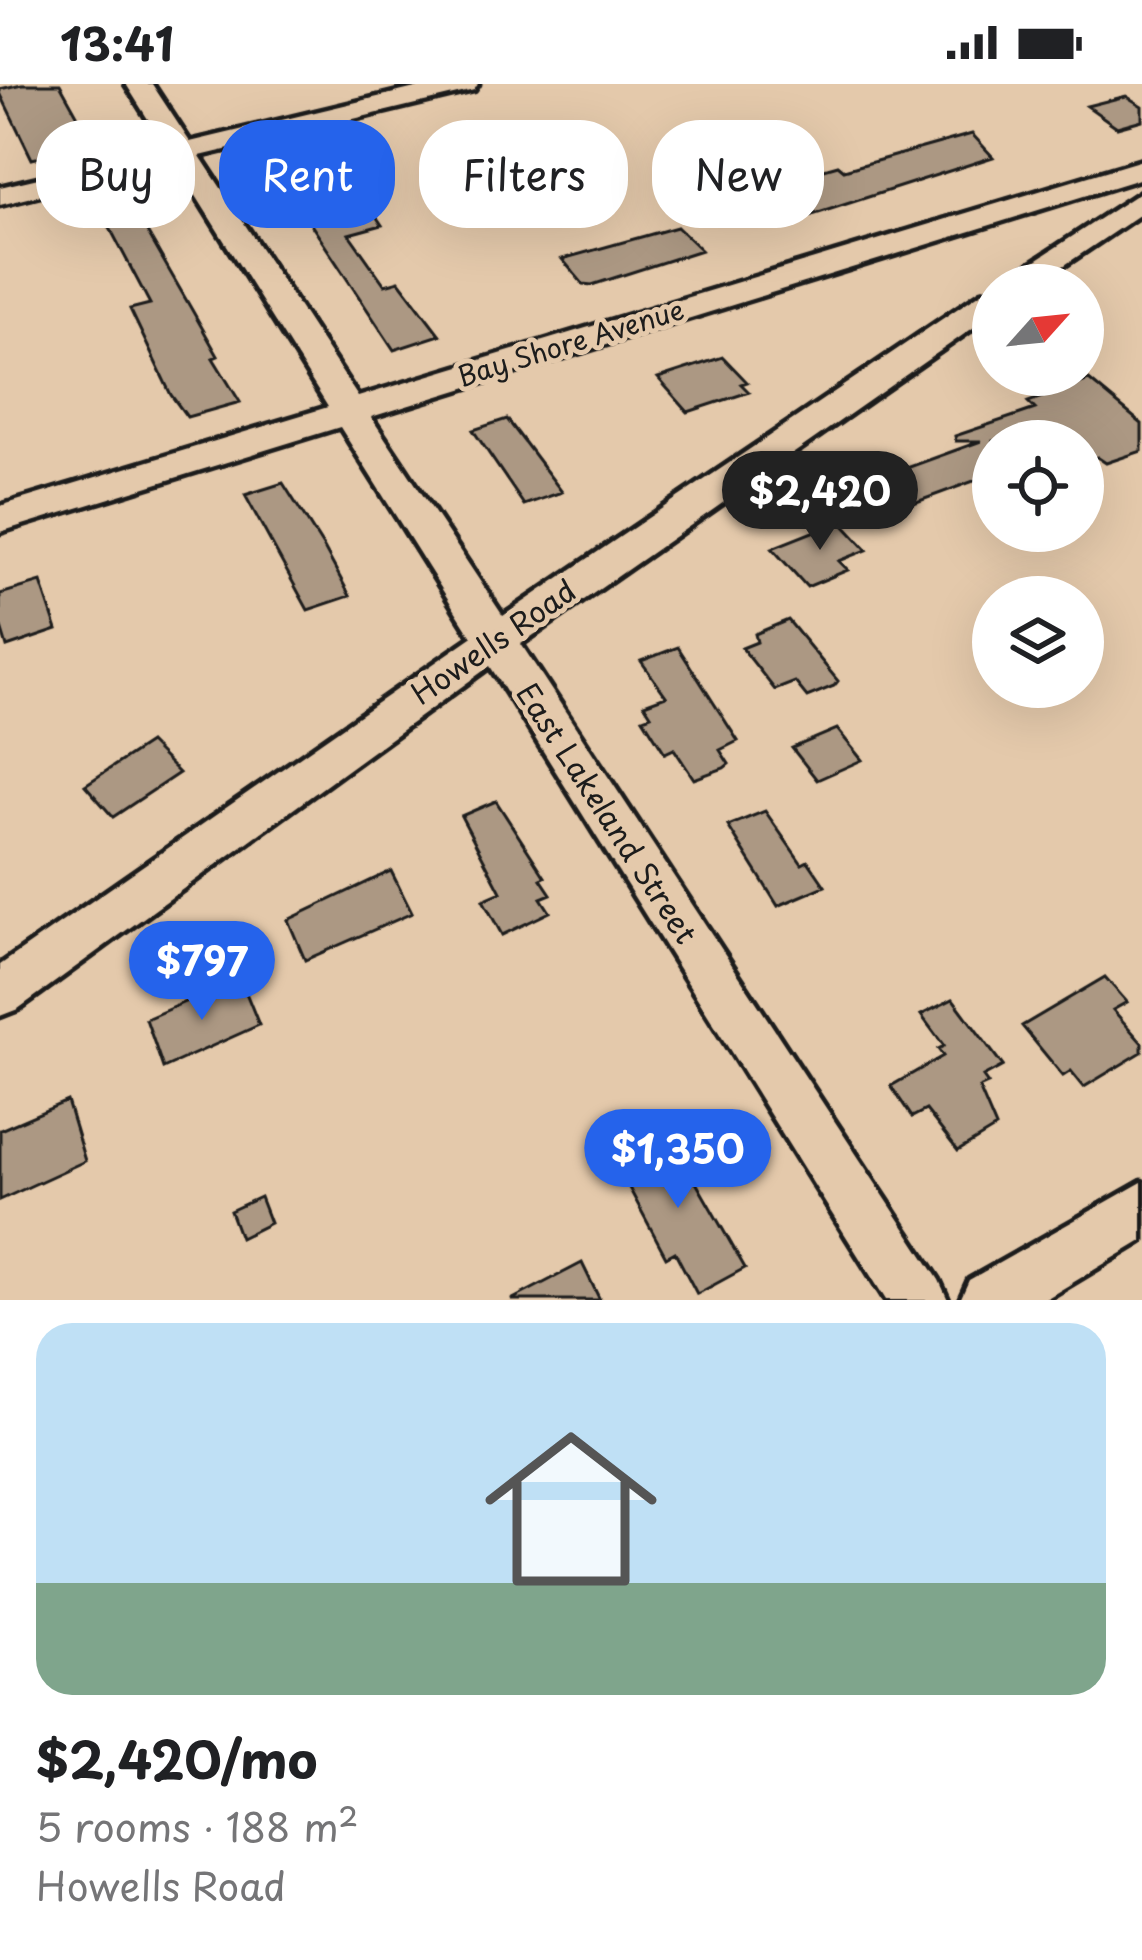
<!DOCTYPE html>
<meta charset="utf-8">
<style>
:root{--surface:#fff;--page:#f2f2f2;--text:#202124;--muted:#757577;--line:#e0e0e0;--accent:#2563eb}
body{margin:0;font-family:"Playpen Sans",sans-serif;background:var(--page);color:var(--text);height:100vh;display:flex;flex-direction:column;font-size:45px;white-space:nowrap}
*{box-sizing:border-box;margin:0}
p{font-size:39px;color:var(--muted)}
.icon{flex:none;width:66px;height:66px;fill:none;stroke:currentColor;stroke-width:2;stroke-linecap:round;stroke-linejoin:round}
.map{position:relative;height:1216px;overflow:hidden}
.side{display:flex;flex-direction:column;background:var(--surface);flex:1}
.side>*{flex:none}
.hud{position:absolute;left:36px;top:36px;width:1071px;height:108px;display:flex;gap:24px}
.needle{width:78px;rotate:63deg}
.fabs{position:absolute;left:972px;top:180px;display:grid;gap:24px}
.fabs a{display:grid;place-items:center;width:132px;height:132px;border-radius:50%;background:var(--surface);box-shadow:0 12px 48px #0002;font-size:60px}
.price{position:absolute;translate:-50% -102px;padding:0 27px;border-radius:42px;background:var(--accent);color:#fff;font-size:39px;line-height:78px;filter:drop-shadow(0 3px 6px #0008)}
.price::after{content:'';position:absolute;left:50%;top:72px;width:36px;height:27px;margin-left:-18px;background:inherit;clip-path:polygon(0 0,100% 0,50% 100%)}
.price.selected{background:#222;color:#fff}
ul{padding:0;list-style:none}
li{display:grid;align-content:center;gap:24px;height:636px;padding:0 36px}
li+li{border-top:3px solid var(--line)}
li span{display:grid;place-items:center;height:372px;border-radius:36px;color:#555}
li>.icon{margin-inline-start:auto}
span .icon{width:216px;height:216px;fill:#fffc;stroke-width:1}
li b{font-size:51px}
.tag{padding:0 42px;border-radius:48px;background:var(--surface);box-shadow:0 12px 48px #0002;font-size:42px;line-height:108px}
.tag.selected{background:var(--accent);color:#fff}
.status{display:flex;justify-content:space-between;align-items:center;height:84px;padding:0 60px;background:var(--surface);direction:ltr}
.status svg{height:33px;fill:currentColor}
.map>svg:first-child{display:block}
.building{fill:#ac9883;stroke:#1c1c1c;stroke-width:3}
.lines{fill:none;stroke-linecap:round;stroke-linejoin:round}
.minor-casing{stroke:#1c1c1c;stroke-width:9}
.minor{fill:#e4c9ab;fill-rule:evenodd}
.labels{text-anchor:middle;stroke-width:10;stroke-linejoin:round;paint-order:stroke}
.far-street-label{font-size:27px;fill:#1c1c1c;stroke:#e4c9ab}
.street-label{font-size:30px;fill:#1c1c1c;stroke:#e4c9ab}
</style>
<div class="status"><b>13:41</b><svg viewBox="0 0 49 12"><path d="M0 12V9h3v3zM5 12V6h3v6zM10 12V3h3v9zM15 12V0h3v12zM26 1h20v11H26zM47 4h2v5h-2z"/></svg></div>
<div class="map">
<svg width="1142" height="1216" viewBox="0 0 1142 1216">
<rect width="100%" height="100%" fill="#e4c9ab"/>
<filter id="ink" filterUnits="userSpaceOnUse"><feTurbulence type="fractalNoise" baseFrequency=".00833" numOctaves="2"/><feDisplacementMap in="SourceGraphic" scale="24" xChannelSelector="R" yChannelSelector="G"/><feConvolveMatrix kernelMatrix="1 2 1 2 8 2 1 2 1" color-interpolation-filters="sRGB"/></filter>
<g filter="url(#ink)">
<path class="building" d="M 22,0 L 60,0 L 94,61 L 32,75 L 0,9 L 0,5 Z
M 1126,12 L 1142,22 L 1142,36 L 1117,43 L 1087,22 Z
M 972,50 L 993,73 L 778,142 L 749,116 L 748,111 L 806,94 L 803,91 L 838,81 L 844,86 Z
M 318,75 L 337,100 L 352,96 L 382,141 L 349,150 L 385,201 L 399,197 L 440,251 L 394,266 L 275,86 Z
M 131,120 L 192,226 L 218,272 L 213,274 L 240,318 L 187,333 L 171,311 L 130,225 L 150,220 L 101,127 Z
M 677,143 L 701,166 L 592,201 L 583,200 L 562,175 Z
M 723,273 L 747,298 L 741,300 L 749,308 L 688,328 L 658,294 Z
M 1089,296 L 1142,340 L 1142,367 L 1106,379 L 1097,373 L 1083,379 L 1083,357 L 993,357 L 993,390 L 884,430 L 857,402 L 981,357 L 956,357 L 955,352 L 1035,325 L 1028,318 Z
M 507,335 L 562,408 L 524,421 L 473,346 Z
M 283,399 L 324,464 L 350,512 L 308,526 L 245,411 Z
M 840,437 L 867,466 L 839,477 L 848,486 L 807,503 L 772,464 Z
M 41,498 L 57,546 L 7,563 L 0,540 L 0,510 Z
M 788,536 L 838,597 L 834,602 L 807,613 L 795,598 L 775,606 L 742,564 L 757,558 L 755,550 Z
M 678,563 L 738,657 L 720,666 L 729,680 L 724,684 L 694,695 L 674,665 L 665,669 L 643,634 L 651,631 L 644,620 L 666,612 L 641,577 Z
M 837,645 L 862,676 L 817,696 L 792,664 Z
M 149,659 L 179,689 L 113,733 L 85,701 Z
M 496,717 L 545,793 L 541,795 L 551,810 L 541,814 L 550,828 L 502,851 L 483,816 L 501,808 L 461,732 Z
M 765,727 L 802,780 L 808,777 L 825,802 L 778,822 L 728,742 Z
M 391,787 L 412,829 L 305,876 L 288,836 Z
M 1105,893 L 1127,918 L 1113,926 L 1142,959 L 1142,968 L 1084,1003 L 1071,987 L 1063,992 L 1022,942 Z
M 240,894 L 259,941 L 163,984 L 146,935 Z
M 953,915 L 1003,982 L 983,993 L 988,1000 L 979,1004 L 996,1044 L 958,1067 L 926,1026 L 912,1033 L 891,1002 L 943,972 L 938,965 L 944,962 L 921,931 Z
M 67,1017 L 85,1077 L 0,1116 L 0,1046 Z
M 666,1046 L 745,1184 L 697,1210 L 675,1168 L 666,1173 L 612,1072 Z
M 260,1113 L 270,1139 L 240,1154 L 230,1127 Z
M 582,1179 L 600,1216 L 511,1216 Z"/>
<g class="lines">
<defs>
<path id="minor" d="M 126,0 L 152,0 L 190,58 L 432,0 L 478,0 L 474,6 L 200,72 L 358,313 L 1142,76 L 1142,94 L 371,333 L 503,532 L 982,208 L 993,205 L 993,230 L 521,560 L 939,1196 L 948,1216 L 886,1216 L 490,582 L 18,925 L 0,932 L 0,881 L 472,553 L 340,343 L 0,448 L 0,422 L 328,323 L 175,78 L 0,121 L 0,103 L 166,64 Z
M 1142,107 L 1142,129 L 1035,201 L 998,201 Z
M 1142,1098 L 1142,1157 L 1044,1216 L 960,1216 L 969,1196 Z"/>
</defs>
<use href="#minor" class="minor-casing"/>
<use href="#minor" class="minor"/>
</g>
</g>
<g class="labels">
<g class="far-street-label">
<text transform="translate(571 260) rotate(-17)" y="9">Bay Shore Avenue</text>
</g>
<g class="street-label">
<text transform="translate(494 559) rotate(-35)" y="10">Howells Road</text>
<text transform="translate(606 730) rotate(57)" y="10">East Lakeland Street</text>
</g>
</g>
</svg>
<div class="fabs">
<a><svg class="needle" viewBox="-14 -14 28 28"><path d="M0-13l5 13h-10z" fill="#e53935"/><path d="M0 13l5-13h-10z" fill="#757577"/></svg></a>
<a><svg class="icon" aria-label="locate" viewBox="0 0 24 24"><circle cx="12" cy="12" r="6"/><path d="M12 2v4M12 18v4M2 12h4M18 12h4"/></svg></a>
<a><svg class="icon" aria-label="layers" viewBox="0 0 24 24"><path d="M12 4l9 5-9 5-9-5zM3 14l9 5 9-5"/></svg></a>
</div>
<b class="price selected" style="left:820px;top:469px">$2,420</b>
<b class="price" style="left:202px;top:939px">$797</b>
<b class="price" style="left:678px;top:1127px">$1,350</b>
<div class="hud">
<a class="tag">Buy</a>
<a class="tag selected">Rent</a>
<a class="tag">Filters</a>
<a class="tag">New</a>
</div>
</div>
<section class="side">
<ul>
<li><span style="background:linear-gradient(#bfe0f5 70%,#7fa58c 0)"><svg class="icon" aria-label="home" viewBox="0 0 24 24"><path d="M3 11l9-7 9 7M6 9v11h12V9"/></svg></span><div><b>$2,420/mo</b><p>5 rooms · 188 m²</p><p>Howells Road</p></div></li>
</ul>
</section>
